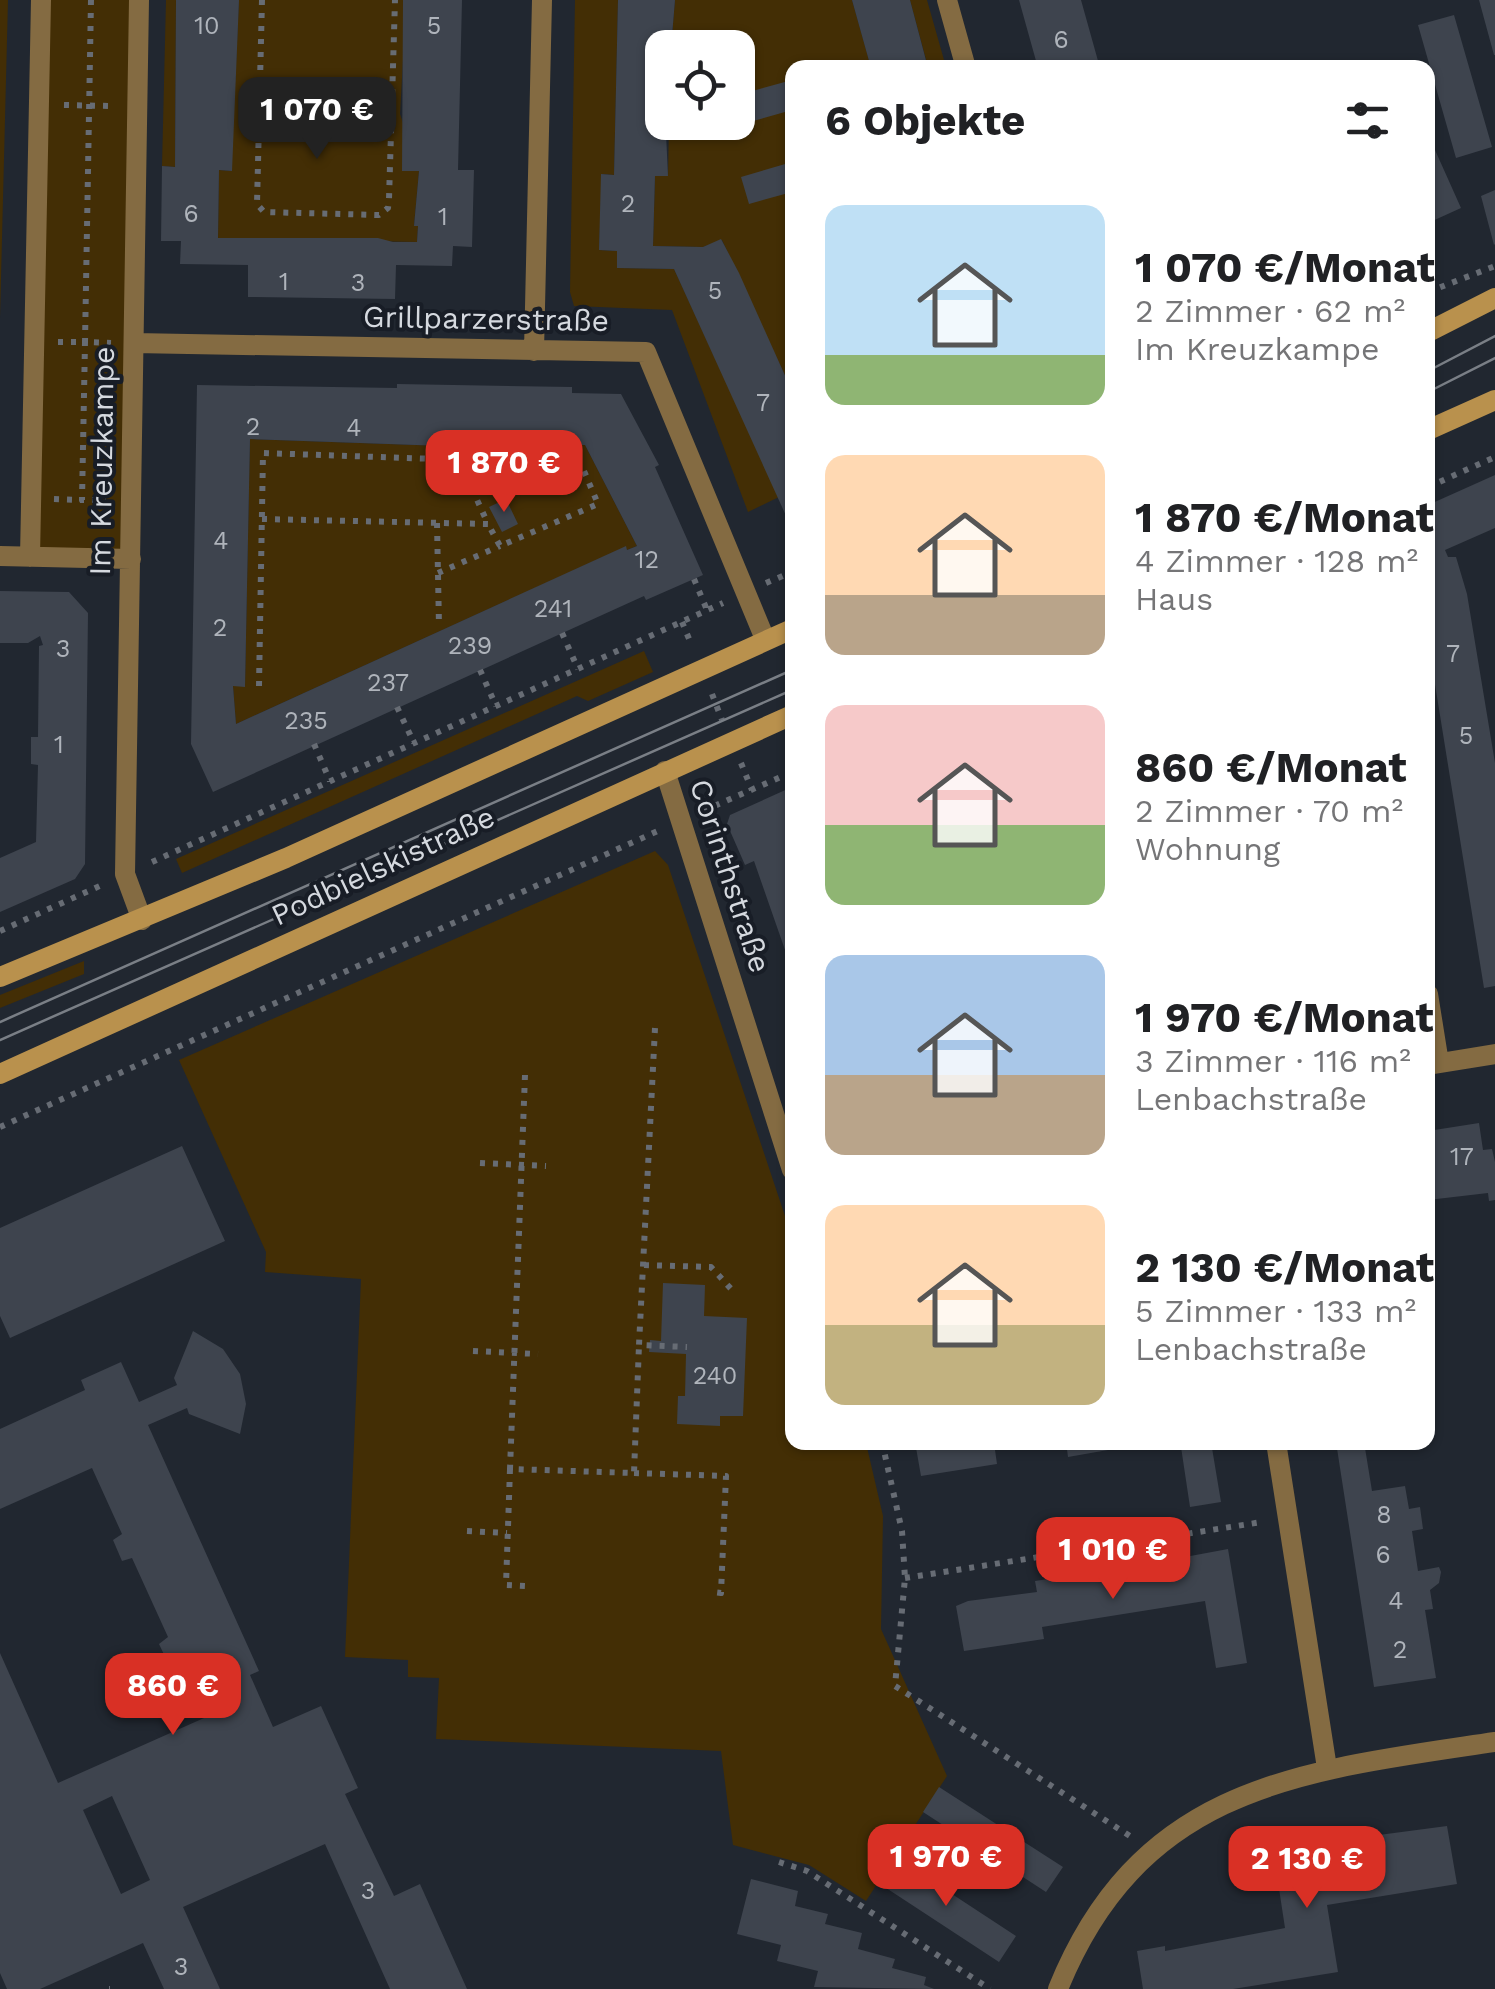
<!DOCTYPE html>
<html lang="de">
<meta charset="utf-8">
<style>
:root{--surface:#fff;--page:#f2f2f2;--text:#202124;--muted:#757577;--accent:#d93025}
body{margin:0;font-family:"Work Sans",sans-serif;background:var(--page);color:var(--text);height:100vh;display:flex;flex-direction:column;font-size:38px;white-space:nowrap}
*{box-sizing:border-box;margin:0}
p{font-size:32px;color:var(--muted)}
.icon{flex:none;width:55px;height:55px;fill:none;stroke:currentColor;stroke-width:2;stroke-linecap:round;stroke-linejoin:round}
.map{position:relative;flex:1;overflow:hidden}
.sheet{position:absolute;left:785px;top:60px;width:650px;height:1390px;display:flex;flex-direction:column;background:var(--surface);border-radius:20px;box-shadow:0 2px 8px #0004}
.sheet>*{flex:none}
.buttons{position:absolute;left:645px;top:30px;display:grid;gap:20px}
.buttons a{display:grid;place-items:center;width:110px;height:110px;border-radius:20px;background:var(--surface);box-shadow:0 2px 8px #0004;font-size:50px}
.price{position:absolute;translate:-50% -85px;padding:0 22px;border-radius:20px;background:var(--accent);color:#fff;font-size:32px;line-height:65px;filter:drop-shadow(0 2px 5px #0008)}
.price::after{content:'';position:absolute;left:50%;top:60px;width:30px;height:22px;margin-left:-15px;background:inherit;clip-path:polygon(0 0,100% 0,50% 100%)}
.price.on{background:#222;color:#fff}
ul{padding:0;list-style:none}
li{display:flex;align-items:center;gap:30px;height:250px;padding:0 40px}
li span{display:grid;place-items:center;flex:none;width:280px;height:200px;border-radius:20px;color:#555}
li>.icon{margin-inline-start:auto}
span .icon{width:120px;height:120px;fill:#fffc;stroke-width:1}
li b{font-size:42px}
h2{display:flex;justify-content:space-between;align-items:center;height:120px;padding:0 40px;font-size:42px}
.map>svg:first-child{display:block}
.green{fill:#432e05}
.building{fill:#3e444e;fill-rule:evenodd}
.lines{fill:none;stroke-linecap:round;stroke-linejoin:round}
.path{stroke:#676c74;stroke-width:6;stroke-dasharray:5 8;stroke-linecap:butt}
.minor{stroke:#846b42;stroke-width:20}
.secondary{stroke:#b9914d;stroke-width:20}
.tram{stroke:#7a7f86;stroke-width:2.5}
.labels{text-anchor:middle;stroke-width:8;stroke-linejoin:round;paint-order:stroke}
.number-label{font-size:25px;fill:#afb4bb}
.street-label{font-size:30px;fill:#d5d9df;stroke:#181d26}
</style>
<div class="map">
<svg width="1495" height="1989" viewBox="0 0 1495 1989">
<rect width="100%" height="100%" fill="#212730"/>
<path class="green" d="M 0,0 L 8,0 L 0,318 Z
M 41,0 L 139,0 L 131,559 L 30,557 Z
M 166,0 L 176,0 L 175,167 L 162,166 Z
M 239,0 L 403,0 L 406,6 L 400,114 L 419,171 L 414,225 L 418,226 L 417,242 L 218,238 L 219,170 L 231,171 Z
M 575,0 L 618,0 L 614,175 L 602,174 L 599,250 L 617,251 L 617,268 L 674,269 L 779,497 L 748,512 L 672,310 L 574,306 L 570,292 Z
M 675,0 L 852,0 L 871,67 L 792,68 L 792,391 L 722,240 L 703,247 L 653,246 L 655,176 L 668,176 L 669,123 L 738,122 L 738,48 L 671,47 Z
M 910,0 L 927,0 L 946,67 L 928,67 Z
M 250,439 L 472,447 L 585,445 L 637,546 L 627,550 L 625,547 L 236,724 L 233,686 L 245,686 Z
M 644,651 L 653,672 L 588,701 L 577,696 L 182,873 L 176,859 Z
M 655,851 L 668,865 L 792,1237 L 792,1442 L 866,1443 L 883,1516 L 881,1629 L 947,1776 L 866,1901 L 809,1865 L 733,1845 L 721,1751 L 436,1739 L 439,1678 L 408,1677 L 408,1660 L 345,1657 L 361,1279 L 265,1272 L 266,1252 L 179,1060 Z
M 84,961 L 84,974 L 0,1008 L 0,995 Z"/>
<path class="building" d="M 176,0 L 239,0 L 232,171 L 219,170 L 218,238 L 378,238 L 393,242 L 417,242 L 418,226 L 414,226 L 419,171 L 402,171 L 403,0 L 462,0 L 458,170 L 474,170 L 472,247 L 453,246 L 452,266 L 396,265 L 395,299 L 248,297 L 248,265 L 180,264 L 181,241 L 161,241 L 162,166 L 175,167 Z
M 618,0 L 675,0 L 671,48 L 662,48 L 668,176 L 655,176 L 653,246 L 703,247 L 721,239 L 739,273 L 792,391 L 792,529 L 674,269 L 617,268 L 617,251 L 599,250 L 601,174 L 614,175 Z
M 852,0 L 910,0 L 928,68 L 871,68 Z
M 1019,0 L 1081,0 L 1100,68 L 1038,68 Z
M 1479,0 L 1495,0 L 1495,55 L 1494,55 Z
M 1454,15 L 1492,147 L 1456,158 L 1418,25 Z
M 792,80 L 792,110 L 728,128 L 726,122 L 738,122 L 738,95 Z
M 1431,141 L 1461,208 L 1428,223 L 1428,142 Z
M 792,162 L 792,192 L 749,204 L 741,177 Z
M 1495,190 L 1495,244 L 1494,245 L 1481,196 Z
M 397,384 L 572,387 L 572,393 L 621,394 L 659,465 L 655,467 L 703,575 L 646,600 L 644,596 L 213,792 L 191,744 L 197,385 L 397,388 ZM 250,439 L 472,447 L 585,445 L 637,546 L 627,550 L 626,546 L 236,724 L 233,686 L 245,687 Z
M 1495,475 L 1495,528 L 1445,550 L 1448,557 L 1456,557 L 1467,594 L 1495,763 L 1495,986 L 1484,988 L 1428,641 L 1428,505 Z
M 506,499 L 518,524 L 502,532 L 489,507 Z
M 0,591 L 69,592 L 88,613 L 85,864 L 75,879 L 0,912 L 0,858 L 36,842 L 38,765 L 31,764 L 31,737 L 38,737 L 39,646 L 43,645 L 40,636 L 28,643 L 0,643 Z
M 792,787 L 792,970 L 754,861 L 745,865 L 727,824 L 730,815 Z
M 1479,1123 L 1483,1150 L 1492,1149 L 1495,1162 L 1495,1200 L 1489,1201 L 1488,1193 L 1428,1200 L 1428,1163 L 1432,1162 L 1428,1131 Z
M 182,1146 L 225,1241 L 10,1338 L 0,1316 L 0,1228 Z
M 663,1283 L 705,1285 L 704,1316 L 747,1318 L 743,1416 L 720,1416 L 720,1426 L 677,1424 L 678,1396 L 685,1396 L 686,1354 L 649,1352 L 650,1340 L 661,1341 Z
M 193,1331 L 223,1349 L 240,1374 L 246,1404 L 240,1434 L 189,1414 L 187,1408 L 148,1425 L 259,1671 L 250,1675 L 273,1727 L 321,1706 L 358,1788 L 345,1794 L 394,1896 L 420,1884 L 467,1989 L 390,1989 L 325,1844 L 183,1907 L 220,1989 L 164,1989 L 143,1943 L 40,1989 L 7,1989 L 0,1973 L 0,1653 L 58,1783 L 204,1718 L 178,1661 L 168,1663 L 159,1644 L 168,1637 L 132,1558 L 122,1561 L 113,1540 L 122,1534 L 92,1468 L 0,1509 L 0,1429 L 85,1390 L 81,1380 L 121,1362 L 139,1402 L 177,1385 L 174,1378 ZM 112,1796 L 150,1880 L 121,1894 L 83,1810 Z
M 915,1442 L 1029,1442 L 1029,1445 L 995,1450 L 997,1464 L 921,1476 Z
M 1066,1442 L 1107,1442 L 1108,1450 L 1068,1457 Z
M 1163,1442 L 1211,1442 L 1221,1502 L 1190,1507 L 1181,1447 L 1164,1450 Z
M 1336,1442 L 1386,1442 L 1365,1448 L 1372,1491 L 1405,1486 L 1409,1509 L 1420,1507 L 1423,1529 L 1412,1531 L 1418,1571 L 1439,1567 L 1441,1572 L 1439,1583 L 1430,1590 L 1433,1609 L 1425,1610 L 1436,1678 L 1374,1687 Z
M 1105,1525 L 1106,1536 L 1090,1538 L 1089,1527 Z
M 1228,1549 L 1247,1663 L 1216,1668 L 1205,1601 L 1042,1627 L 1044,1639 L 964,1651 L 956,1606 L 968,1601 L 1037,1592 L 1035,1581 L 1048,1579 L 1048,1574 L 1061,1572 L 1062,1576 L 1102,1565 L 1103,1569 L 1143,1559 L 1143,1563 L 1172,1559 L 1171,1554 L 1184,1553 L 1185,1557 Z
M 939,1787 L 1063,1867 L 1046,1892 L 923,1812 Z
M 1447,1826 L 1457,1884 L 1327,1905 L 1338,1972 L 1233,1989 L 1143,1989 L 1137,1951 L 1165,1946 L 1165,1951 L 1285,1928 L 1273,1849 Z
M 894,1856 L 1016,1936 L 999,1962 L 877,1882 Z
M 751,1879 L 798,1891 L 795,1906 L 828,1914 L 825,1924 L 862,1933 L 858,1949 L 895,1959 L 892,1968 L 926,1977 L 924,1985 L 934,1989 L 814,1987 L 818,1971 L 777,1961 L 781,1945 L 737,1934 Z"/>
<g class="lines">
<path class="path" d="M 91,0 L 85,342 L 111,343
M 262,0 L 257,204 L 264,212 L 379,215 L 388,208 L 389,199 L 395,0
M 64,105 L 111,106
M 1428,292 L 1495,266
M 58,342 L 85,342 L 82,500 L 106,500
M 1428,487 L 1495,457
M 54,499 L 82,500
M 262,519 L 488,524 L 459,460
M 437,523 L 439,626
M 438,573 L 500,546
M 694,579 L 707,610
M 766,583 L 792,572
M 682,622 L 692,646
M 562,633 L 578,669
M 480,670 L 496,706
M 259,686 L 263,453 L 581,464 L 598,504 L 500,546 L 488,524
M 712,694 L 722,720
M 397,707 L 414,743
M 314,744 L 330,781
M 741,763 L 752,790
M 703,811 L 792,772
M 152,862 L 723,603
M 0,931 L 104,884
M 655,1028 L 639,1345 L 687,1347
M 525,1075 L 510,1469 L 634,1473 L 639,1345
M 0,1127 L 660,830
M 480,1163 L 546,1166
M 644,1265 L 711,1267 L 733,1291
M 473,1351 L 538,1354
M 882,1442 L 902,1531 L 905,1578 L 895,1686 L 1133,1838
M 510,1469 L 506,1585 L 527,1586
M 634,1473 L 726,1476 L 721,1593 L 713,1592
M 467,1531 L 507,1533
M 905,1578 L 1262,1522
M 779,1862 L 807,1871 L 990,1989
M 109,1989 L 110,1989"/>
<path class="minor" d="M 139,0 L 125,874 L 142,920
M 947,0 L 966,68
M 134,343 L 646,352 L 765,639
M 534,351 L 542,0
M 0,556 L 131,559
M 30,557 L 41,0
M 665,771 L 792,1170
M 1428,994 L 1439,1063
M 1428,1065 L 1495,1054
M 1276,1442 L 1327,1768
M 1058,1989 C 1141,1784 1302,1771 1495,1742"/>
<path class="secondary" d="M 1428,332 L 1495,298
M 1428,430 L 1495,400
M 0,977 L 286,858 L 792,629
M 0,1074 L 792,715"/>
<path class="tram" d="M 1428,371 L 1495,336
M 1428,392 L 1495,358
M 0,1022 L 792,670
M 0,1040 L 792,690"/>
</g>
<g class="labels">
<g class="number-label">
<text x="207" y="34">10</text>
<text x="434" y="34">5</text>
<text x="1061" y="48">6</text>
<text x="628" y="212">2</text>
<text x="191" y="222">6</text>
<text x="443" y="225">1</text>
<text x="284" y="290">1</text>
<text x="358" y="291">3</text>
<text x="715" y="299">5</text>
<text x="763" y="411">7</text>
<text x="253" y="435">2</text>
<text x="354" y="436">4</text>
<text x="221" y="549">4</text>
<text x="647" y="568">12</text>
<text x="553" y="617">241</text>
<text x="220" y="636">2</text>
<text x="470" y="654">239</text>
<text x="63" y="657">3</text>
<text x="1453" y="662">7</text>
<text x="388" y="691">237</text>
<text x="306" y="729">235</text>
<text x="1466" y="744">5</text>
<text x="59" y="753">1</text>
<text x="1462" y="1165">17</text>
<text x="715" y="1384">240</text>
<text x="1384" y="1523">8</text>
<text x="1383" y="1563">6</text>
<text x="1396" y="1609">4</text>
<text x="1400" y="1658">2</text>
<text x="368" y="1899">3</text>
<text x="181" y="1975">3</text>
</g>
<g class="street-label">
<text transform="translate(486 319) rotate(1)" y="10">Grillparzerstraße</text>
<text transform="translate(102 461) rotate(-89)" y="10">Im Kreuzkampe</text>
<text transform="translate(383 866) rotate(-25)" y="10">Podbielskistraße</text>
<text transform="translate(730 876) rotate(72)" y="10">Corinthstraße</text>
</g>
</g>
</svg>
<div class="buttons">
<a><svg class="icon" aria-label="locate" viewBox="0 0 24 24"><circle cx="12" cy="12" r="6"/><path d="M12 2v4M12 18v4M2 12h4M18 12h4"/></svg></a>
</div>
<b class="price on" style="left:317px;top:162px">1 070 €</b>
<b class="price" style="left:504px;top:515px">1 870 €</b>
<b class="price" style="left:1113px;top:1602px">1 010 €</b>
<b class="price" style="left:173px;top:1738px">860 €</b>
<b class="price" style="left:946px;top:1909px">1 970 €</b>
<b class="price" style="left:1307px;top:1911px">2 130 €</b>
<section class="sheet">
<h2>6 Objekte<svg class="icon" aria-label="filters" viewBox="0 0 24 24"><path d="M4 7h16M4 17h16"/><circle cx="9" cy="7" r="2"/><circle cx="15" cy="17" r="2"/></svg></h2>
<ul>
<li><span style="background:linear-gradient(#bfe0f5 75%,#8fb573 0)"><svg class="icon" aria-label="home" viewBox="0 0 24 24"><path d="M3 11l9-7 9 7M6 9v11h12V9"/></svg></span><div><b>1 070 €/Monat</b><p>2 Zimmer · 62 m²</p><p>Im Kreuzkampe</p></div></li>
<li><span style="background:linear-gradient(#ffd9b3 70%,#b9a48a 0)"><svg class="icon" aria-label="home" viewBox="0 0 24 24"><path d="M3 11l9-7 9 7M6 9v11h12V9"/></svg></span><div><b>1 870 €/Monat</b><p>4 Zimmer · 128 m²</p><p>Haus</p></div></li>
<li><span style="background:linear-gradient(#f6c9c9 60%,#8fb573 0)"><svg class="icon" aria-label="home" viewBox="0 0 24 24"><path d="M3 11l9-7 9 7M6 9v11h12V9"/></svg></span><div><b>860 €/Monat</b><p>2 Zimmer · 70 m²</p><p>Wohnung</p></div></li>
<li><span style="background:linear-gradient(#a9c7e8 60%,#b9a48a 0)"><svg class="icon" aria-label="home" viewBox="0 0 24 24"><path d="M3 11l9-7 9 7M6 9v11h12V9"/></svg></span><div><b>1 970 €/Monat</b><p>3 Zimmer · 116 m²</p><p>Lenbachstraße</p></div></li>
<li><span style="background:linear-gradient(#ffd9b3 60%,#c2b280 0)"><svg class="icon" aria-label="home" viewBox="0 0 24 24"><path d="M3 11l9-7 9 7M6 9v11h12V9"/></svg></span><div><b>2 130 €/Monat</b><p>5 Zimmer · 133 m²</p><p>Lenbachstraße</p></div></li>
</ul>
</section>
</div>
